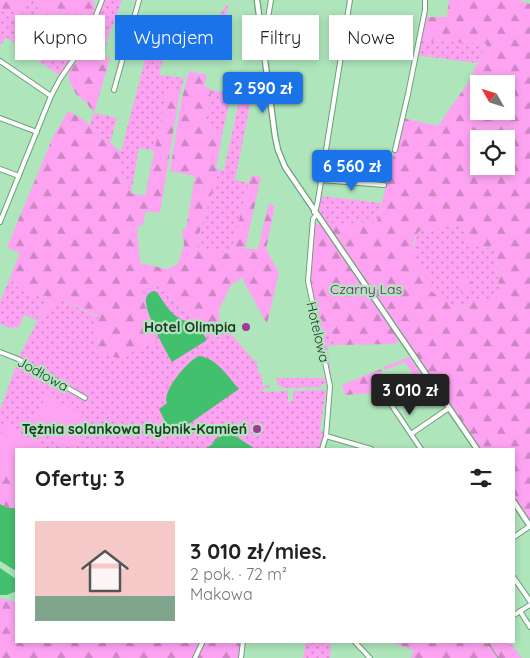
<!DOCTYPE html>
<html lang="pl">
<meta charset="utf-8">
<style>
:root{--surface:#fff;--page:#f2f2f2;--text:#222;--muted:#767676;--accent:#1a73e8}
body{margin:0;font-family:Quicksand,sans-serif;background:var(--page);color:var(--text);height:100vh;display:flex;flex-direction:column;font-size:19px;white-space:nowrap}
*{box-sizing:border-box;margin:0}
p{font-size:16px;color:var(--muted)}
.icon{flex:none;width:28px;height:28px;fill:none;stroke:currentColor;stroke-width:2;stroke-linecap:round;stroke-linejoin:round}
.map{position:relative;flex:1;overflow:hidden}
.sheet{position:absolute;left:15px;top:448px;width:500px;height:195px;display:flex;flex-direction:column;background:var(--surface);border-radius:0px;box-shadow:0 2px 8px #0003}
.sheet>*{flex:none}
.guide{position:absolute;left:15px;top:15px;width:500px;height:45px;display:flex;gap:10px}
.needle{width:32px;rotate:309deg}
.controls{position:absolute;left:470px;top:75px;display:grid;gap:10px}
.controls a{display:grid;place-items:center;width:45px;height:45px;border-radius:0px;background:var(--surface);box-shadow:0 2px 8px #0003;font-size:25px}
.price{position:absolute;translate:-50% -42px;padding:0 11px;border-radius:5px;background:var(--accent);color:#fff;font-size:16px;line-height:32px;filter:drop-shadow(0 1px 2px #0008)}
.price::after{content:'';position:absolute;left:50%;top:30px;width:15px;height:11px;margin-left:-8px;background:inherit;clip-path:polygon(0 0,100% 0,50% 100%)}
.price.on{background:#222;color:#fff}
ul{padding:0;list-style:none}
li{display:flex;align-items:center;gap:15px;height:125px;padding:0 20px}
li span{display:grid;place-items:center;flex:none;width:140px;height:100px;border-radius:0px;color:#555}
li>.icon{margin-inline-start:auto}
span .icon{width:60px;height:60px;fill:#fffc;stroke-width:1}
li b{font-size:21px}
h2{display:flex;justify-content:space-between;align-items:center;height:60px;padding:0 20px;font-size:21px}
.tag{padding:0 18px;border-radius:0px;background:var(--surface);box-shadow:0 2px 8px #0003;font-size:18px;line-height:45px}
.tag.on{background:var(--accent);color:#fff}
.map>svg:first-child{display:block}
.grass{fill:url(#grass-dots)}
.forest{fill:url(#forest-firs);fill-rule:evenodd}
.pitch{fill:#fda3f2}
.water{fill:#43c06e}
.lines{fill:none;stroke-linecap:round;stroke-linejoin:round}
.stream{stroke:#43c06e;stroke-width:1}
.minor-casing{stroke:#6ca179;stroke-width:6}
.tertiary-casing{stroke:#6ca179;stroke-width:7}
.minor{stroke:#fff;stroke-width:4}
.tertiary{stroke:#fff;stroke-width:4.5}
.poi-dot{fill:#a13798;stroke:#aee5bb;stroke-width:2}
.labels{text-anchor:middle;stroke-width:4.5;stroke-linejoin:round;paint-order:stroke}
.park-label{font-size:14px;fill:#6f1769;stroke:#aee5bb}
.poi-label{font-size:14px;font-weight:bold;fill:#243a29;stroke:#aee5bb;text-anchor:end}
.street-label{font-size:14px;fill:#243a29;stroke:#aee5bb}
</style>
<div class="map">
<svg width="530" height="658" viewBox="0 0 530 658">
<defs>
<pattern id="grass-dots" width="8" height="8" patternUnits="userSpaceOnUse" patternTransform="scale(1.25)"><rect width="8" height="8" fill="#fda3f2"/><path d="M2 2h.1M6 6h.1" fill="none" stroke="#cd86c4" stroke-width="1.8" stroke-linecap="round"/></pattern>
<pattern id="forest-firs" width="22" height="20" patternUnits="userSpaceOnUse" patternTransform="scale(1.25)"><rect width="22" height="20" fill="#fda3f2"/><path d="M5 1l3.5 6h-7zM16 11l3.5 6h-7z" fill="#cd86c4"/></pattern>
</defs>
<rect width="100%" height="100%" fill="#aee5bb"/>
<path class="grass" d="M 28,0 L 38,0 L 30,29 L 64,24 L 72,32 L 65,46 L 65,54 L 72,59 L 60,76 L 6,37 L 0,46 L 0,14 L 3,11 L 24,13 Z
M 104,0 L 122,0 L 109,35 L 93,31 Z
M 226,5 L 228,5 L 222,37 L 197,32 L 200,21 L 216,27 L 220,15 Z
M 153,29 L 170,33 L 159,75 L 184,78 L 179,97 L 175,89 L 166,95 L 155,151 L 139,148 L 131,193 L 121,177 L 121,152 Z
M 420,40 L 487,44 L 477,63 L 416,55 Z
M 212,90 L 231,94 L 223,131 L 204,126 Z
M 241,92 L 252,94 L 235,180 L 249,183 L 230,254 L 195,247 L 219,170 L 224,170 Z
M 94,113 L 117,118 L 110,143 L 89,125 Z
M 321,196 L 381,203 L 377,222 L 325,224 C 319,214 318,207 321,196 Z
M 458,225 L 466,235 L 484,248 L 491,247 L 495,251 L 500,295 C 491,303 482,301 471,300 L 467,307 C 446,310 430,290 420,276 C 418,273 414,269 413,266 C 411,254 414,241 419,231 Z
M 10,278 L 15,285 L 47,296 L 37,320 L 24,315 L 19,327 L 10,328 L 0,324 L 0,302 Z
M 159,287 L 199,325 L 205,325 L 212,337 L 231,334 L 254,361 L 256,360 L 259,374 L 261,374 L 263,386 L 269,385 L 270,387 L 262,389 L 263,392 L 288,391 L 288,402 L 293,401 L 293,391 L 326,390 L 320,430 L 325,433 L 320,449 L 16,449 L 0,467 L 0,410 L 20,355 L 35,326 L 51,307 L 61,299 L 99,318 L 97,336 L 98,353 L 157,342 L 142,297 L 143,288 Z
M 316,313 L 335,345 L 327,346 L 332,381 L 331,380 Z
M 276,378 L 327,378 L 327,381 L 320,387 L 284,388 L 278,385 Z
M 416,382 L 421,388 L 393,391 L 392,386 Z
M 306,641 L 331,641 L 330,658 L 303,658 Z"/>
<path class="forest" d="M 0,0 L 28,0 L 24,13 L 3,11 L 0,14 Z
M 38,0 L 92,0 L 95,3 C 95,25 84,41 72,59 L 65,54 L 65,46 L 72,32 L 64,24 L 62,24 L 60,34 L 50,51 L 30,29 Z
M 449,0 L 519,0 L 530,4 L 530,523 L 514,499 L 514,449 L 479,449 L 400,339 L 395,344 L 335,345 L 316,313 L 310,283 L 315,224 L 377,222 L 403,118 L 438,126 L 468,83 L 487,44 L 420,40 L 425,17 L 447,17 ZM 479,84 L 506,84 L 506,111 L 479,111 ZM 479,139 L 506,139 L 506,166 L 479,166 ZM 458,225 L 466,235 L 465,239 C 474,245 481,248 491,247 L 495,251 L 500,295 C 489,304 479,298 468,301 L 467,308 C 454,308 441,299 431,291 L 428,271 L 415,266 L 413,242 L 419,231 Z
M 93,31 L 109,35 L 102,56 L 110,58 L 94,113 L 85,101 L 76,94 L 69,80 L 69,69 L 80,58 Z
M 189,71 L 207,75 L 204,86 L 212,90 L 204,126 L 223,131 L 216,168 L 219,170 L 195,247 L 230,254 L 251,175 L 261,177 L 245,249 L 258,249 L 268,206 L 270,204 L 275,206 L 266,249 L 279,273 L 267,324 L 242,278 L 232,284 L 219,309 L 219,320 L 231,334 L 212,337 L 205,325 L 199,325 L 159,287 L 144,288 L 142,297 L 157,342 L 118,358 L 98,353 L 97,336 L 93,333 L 99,317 L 62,299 L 51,307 L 35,326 L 47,296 C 26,294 24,296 10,278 L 20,253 L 7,247 L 53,137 L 68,111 L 81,118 L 121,152 L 121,177 L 131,193 L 145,196 L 166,95 L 175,89 L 179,97 L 160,213 L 146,211 L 143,224 L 137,228 L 140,263 L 167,269 L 178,264 L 184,245 L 182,229 L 186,229 L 195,176 L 170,171 L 181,102 Z
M 464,274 L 472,282 L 467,293 L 465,294 C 457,289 457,284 460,276 Z
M 409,357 L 428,383 L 430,387 L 421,388 L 405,362 L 386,370 L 384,369 L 384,367 Z
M 381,369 L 382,372 L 380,374 L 387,392 L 345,395 L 342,385 Z
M 0,467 L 16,477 L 16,508 L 8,508 L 0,504 Z
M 0,598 L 16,602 L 16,641 L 241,641 L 240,658 L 0,658 Z
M 386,641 L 509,641 L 522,658 L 411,658 L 414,650 Z"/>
<path class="pitch" d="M 47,395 L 92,421 L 76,449 L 71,449 L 30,425 Z
M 7,425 L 47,449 L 16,449 L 16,477 L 0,467 L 0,436 Z"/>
<path class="water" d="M 154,291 L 157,292 C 167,307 175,323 196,322 L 207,340 L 172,362 C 165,350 144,311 146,299 C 147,294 150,292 154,291 Z
M 199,356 C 217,358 228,377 239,389 L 183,428 L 181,425 L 170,432 L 159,409 L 167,403 C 161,393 188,360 199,356 Z
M 228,434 L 237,437 L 255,449 L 204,449 L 213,444 L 215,439 Z
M 0,504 L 8,508 L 16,508 L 16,571 L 0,561 Z
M 0,568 L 16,579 L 16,591 L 7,595 L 0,595 Z"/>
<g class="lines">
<path class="stream" d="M 487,641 L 498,658"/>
<defs>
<path id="minor" d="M 261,33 L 266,30 L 271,0
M 0,61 L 51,96
M 114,90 L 139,0
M 0,118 L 37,132
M 395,150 L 408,94 L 425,10 L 425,0
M 0,169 L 19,176
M 321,180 L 384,185
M 314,212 L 316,209 L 318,200 L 350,0
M 316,215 L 313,219 L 312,231 L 308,281 L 330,386 L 326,436 L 322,449
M 0,222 L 51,96 L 60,79 L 86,41 L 102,0
M 0,352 L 18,359 L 85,398
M 384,394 L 421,449
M 411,434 L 449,408
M 326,436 L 371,449
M 514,537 L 530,526
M 514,578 L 530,601
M 520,611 L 530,627
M 514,615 L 530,605
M 354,641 L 370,658
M 195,658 L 203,641
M 241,658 L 243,641"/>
<path id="tertiary" d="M 257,0 L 275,136 L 278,150 L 285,167 L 477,449
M 514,502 L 530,526"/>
</defs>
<use href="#minor" class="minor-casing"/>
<use href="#tertiary" class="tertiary-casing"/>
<use href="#minor" class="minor"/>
<use href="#tertiary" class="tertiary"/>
</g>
<g class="poi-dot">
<circle cx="246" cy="327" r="5"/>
<circle cx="257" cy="429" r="5"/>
</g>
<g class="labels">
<g class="park-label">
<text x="366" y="294">Czarny Las</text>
</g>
<g class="poi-label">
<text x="236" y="332">Hotel Olimpia</text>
<text x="247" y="434">Tężnia solankowa Rybnik-Kamień</text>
</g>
<g class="street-label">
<text transform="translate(318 332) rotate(77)" y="5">Hotelowa</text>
<text transform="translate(43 374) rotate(29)" y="5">Jodłowa</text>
</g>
</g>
</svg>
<div class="controls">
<a><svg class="needle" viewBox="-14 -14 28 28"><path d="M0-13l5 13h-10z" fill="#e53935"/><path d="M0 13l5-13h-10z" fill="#767676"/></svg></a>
<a><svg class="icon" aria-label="locate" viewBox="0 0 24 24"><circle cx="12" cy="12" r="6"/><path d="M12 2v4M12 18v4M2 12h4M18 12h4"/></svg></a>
</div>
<b class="price" style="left:263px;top:114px">2 590 zł</b>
<b class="price" style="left:352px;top:192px">6 560 zł</b>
<b class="price on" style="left:410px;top:416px">3 010 zł</b>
<div class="guide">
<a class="tag">Kupno</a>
<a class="tag on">Wynajem</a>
<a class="tag">Filtry</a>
<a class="tag">Nowe</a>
</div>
<section class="sheet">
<h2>Oferty: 3<svg class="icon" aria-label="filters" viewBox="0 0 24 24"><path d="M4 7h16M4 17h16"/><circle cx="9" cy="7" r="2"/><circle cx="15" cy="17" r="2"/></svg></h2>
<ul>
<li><span style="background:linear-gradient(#f6c9c9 75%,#7fa58c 0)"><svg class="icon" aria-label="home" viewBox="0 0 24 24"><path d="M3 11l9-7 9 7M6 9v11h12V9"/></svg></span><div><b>3 010 zł/mies.</b><p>2 pok. · 72 m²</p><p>Makowa</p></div></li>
</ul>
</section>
</div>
